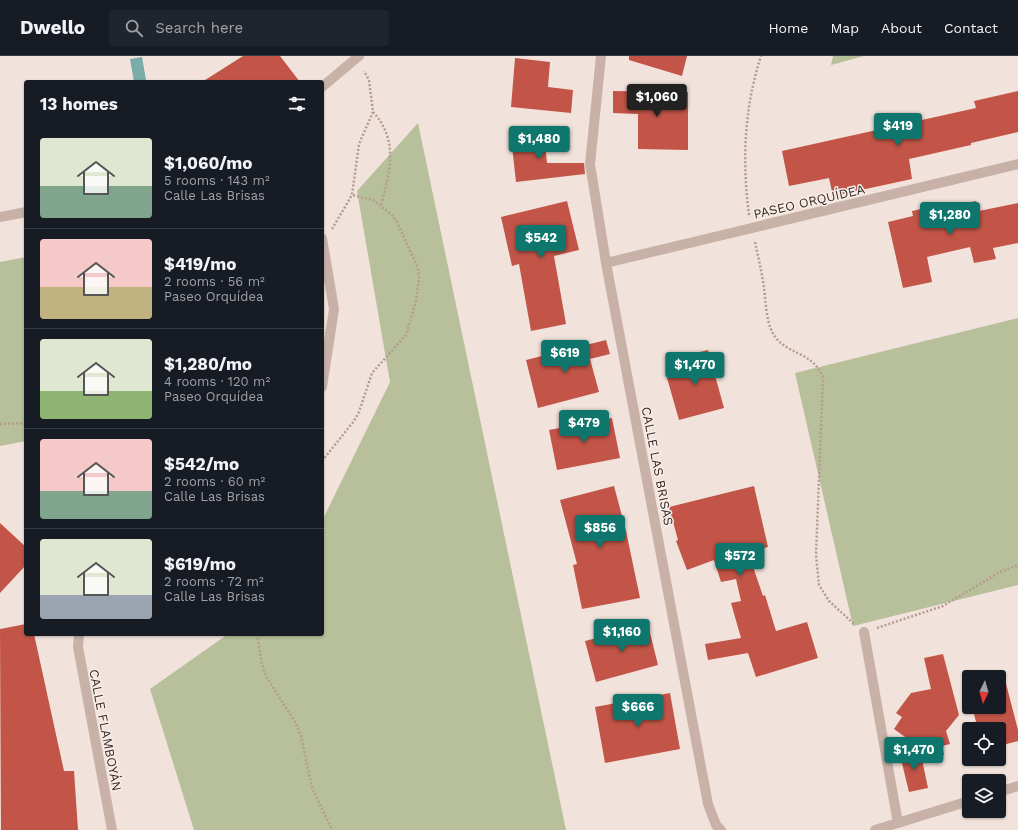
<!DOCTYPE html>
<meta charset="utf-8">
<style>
:root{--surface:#171b24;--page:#20242c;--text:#f1f3f6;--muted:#9ea1a6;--line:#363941;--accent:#0f766e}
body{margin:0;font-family:"Work Sans",sans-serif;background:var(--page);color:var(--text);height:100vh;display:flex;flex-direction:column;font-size:15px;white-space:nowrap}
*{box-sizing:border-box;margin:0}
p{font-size:13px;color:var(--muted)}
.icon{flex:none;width:22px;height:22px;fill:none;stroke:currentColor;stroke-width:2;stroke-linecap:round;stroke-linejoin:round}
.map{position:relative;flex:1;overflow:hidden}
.panel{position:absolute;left:24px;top:24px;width:300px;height:556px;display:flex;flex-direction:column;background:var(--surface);border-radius:4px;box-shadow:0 1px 3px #0004}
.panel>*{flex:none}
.needle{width:26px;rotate:185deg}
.tools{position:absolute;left:962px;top:614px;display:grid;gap:8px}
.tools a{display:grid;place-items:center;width:44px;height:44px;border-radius:4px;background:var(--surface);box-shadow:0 1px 3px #0004;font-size:20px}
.price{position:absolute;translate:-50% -34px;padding:0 9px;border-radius:4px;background:var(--accent);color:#fff;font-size:13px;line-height:26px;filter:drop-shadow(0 1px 2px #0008)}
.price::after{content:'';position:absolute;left:50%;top:24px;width:12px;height:9px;margin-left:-6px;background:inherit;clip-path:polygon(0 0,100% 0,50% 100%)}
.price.current{background:#222;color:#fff}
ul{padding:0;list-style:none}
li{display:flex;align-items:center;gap:12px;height:100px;padding:0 16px}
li+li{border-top:1px solid var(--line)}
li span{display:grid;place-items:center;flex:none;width:112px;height:80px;border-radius:4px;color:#555}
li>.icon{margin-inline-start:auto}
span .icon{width:48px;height:48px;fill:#fffc;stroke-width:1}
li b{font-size:17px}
h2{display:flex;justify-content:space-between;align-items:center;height:48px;padding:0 16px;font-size:17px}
header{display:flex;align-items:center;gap:24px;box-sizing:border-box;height:56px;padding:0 20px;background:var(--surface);border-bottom:1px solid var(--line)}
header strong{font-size:19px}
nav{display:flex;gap:22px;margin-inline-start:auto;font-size:14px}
.search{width:280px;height:36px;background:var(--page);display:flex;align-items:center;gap:10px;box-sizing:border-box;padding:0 14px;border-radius:4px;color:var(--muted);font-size:15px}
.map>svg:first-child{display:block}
.green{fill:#b8bf9b}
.water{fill:#7aada8}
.building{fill:#c25547}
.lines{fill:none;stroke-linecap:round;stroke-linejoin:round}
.path{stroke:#b49c91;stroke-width:2.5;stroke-dasharray:2 2;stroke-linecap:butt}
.street{stroke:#c8b2a7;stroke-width:10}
.labels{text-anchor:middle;stroke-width:3;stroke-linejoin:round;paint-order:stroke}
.street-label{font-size:13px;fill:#352a27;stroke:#f9eee7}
</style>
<header>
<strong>Dwello</strong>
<div class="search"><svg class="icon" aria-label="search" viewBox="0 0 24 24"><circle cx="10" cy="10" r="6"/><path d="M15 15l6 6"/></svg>Search here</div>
<nav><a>Home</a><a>Map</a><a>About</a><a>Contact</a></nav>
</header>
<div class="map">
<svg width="1018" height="774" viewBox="0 0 1018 774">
<rect width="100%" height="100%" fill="#f1e3db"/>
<path class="green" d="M 833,0 L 864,0 L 831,9 Z
M 418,67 L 566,774 L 194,774 L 150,633 L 228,578 L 322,578 L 322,465 L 390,326 L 357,135 Z
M 26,201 L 26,385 L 0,390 L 0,206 Z
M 1018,262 L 1018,529 L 853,570 L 795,317 Z"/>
<path class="water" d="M 142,1 L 146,24 L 134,26 L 130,3 Z"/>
<path class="building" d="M 243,0 L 280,0 L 300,26 L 202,26 Z
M 629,0 L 687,0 L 682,20 L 629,4 Z
M 515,2 L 550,6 L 548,31 L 573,34 L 571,57 L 511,51 Z
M 613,35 L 688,36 L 688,94 L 638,93 L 638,58 L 613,57 Z
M 1018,35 L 1018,76 L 971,87 L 971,89 L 909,103 L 912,123 L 833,140 L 829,122 L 789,130 L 782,95 L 976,52 L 974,45 Z
M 544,77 L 547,107 L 584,107 L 585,118 L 516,126 L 511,81 Z
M 567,145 L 579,194 L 554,200 L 566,268 L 531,275 L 519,208 L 512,210 L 501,161 Z
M 976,145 L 979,155 L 1018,147 L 1018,187 L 993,192 L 996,203 L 974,207 L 970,191 L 927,201 L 932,226 L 903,232 L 888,166 L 913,160 L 912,155 L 935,150 L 936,154 Z
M 606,284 L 610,298 L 590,303 L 599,336 L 538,352 L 526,304 Z
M 708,294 L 724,352 L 679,364 L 667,322 L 680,319 L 675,302 Z
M 612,362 L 620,402 L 557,414 L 549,374 Z
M 614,430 L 626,475 L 640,542 L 582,553 L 573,509 L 577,508 L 560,444 Z
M 754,430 L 768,491 L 748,496 L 763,540 L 765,539 L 776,575 L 807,566 L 818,602 L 756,621 L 748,597 L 708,604 L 705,588 L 741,582 L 731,547 L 741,545 L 736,523 L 721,526 L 714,504 L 687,514 L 676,485 L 678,484 L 669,451 Z
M 0,467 L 26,491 L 26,509 L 0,537 Z
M 26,568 L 26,578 L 34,578 L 64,715 L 74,715 L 78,774 L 1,774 L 0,573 Z
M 648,569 L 658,609 L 596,626 L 585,585 Z
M 943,598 L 959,659 L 946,675 L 950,688 L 942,690 L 944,699 L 933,701 L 894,673 L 902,661 L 896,657 L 911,637 L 931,633 L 924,602 Z
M 1004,620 L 1018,674 L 1018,685 L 999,690 L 999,673 L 978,673 L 972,651 L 999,651 L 999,621 Z
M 670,637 L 680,693 L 605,707 L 595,651 Z
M 920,694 L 928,732 L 909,736 L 900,699 Z"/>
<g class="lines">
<path class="path" d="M 373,56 C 399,84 390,116 381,149
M 749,159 C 742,106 744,52 761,0
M 332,173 L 352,139 L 359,88 L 373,56 L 369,24 L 364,15
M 755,186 C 758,201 762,216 764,232 C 766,247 766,270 776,282 C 790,299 812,296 823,321 L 816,499 L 819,529 L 829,545 L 854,568
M 0,368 L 26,367
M 322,405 L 354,365 L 359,356 L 372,317 L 406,279 L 416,245 L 419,222 L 418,212 L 397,166 L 392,159 L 373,144 L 352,139
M 877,572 L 943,550 L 1000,516 L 1018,509
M 257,578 L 262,608 L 266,620 L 295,666 L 301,680 L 312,732 L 332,774"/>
<path class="street" d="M 601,0 L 590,108 L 606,207 L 708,748 L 716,769 L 721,774
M 322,31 L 359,0
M 0,161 L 26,156
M 322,182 L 334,253 L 322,331
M 606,207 L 1018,108
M 864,576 L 898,767
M 79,578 L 78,591 L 112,774
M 999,736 L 1018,730
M 875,774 L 969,745"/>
</g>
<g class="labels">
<g class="street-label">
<text transform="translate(809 145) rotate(-13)" y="5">PASEO ORQUÍDEA</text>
<text transform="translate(658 410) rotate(79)" y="5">CALLE LAS BRISAS</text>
<text transform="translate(106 674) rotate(79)" y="5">CALLE FLAMBOYÁN</text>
</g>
</g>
</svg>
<div class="tools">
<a><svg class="needle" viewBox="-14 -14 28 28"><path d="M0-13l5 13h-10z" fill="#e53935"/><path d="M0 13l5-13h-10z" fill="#9ea1a6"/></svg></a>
<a><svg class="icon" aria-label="locate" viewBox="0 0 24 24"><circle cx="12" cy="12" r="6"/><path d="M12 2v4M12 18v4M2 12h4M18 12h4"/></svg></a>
<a><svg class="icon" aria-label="layers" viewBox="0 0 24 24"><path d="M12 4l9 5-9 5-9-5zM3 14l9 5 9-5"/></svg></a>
</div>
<b class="price current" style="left:657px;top:62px">$1,060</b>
<b class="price" style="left:898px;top:91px">$419</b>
<b class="price" style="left:539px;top:104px">$1,480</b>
<b class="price" style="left:950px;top:180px">$1,280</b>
<b class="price" style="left:541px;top:203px">$542</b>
<b class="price" style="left:565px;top:318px">$619</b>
<b class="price" style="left:695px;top:330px">$1,470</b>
<b class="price" style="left:584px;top:388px">$479</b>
<b class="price" style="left:600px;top:493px">$856</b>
<b class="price" style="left:740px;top:521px">$572</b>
<b class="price" style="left:622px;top:597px">$1,160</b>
<b class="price" style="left:638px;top:672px">$666</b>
<b class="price" style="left:914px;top:715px">$1,470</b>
<section class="panel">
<h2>13 homes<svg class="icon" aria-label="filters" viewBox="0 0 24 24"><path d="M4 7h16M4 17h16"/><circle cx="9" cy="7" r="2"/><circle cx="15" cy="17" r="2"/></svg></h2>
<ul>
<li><span style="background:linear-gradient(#dfe7d0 60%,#7fa58c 0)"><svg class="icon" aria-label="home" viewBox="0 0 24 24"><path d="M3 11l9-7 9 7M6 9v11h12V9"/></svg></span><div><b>$1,060/mo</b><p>5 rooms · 143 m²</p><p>Calle Las Brisas</p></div></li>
<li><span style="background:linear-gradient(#f6c9c9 60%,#c2b280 0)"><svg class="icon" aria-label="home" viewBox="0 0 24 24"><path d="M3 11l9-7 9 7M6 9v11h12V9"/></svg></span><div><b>$419/mo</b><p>2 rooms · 56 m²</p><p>Paseo Orquídea</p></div></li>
<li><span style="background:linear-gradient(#dfe7d0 65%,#8fb573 0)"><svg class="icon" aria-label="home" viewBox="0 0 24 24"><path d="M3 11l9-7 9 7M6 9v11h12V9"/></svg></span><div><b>$1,280/mo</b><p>4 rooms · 120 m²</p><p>Paseo Orquídea</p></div></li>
<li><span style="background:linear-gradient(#f6c9c9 65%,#7fa58c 0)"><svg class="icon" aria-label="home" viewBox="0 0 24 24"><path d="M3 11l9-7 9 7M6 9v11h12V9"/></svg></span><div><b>$542/mo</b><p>2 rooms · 60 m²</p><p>Calle Las Brisas</p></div></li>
<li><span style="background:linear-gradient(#dfe7d0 70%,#9aa5b1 0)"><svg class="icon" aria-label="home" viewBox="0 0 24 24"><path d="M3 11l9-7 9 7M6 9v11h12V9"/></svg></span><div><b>$619/mo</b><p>2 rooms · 72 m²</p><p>Calle Las Brisas</p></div></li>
</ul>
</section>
</div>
